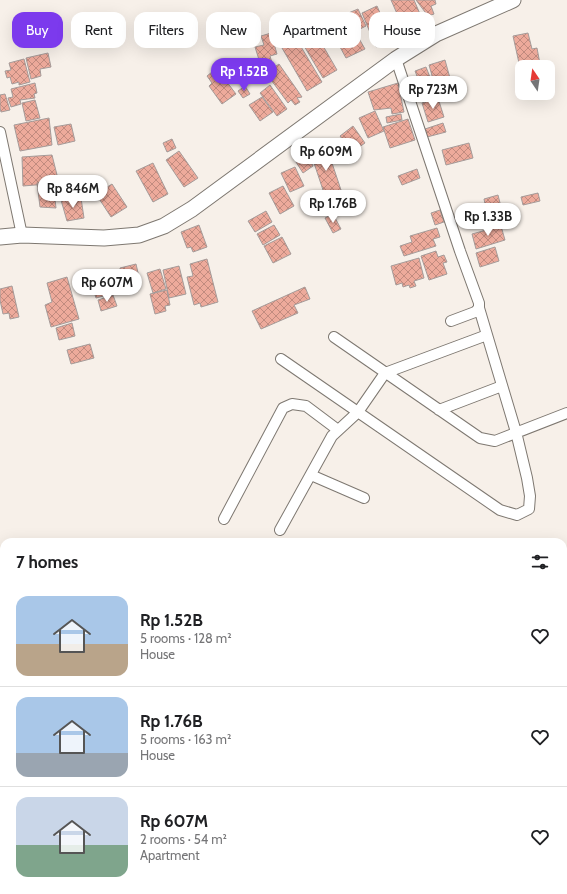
<!DOCTYPE html>
<meta charset="utf-8">
<style>
:root{--surface:#fff;--page:#f2f2f2;--text:#202124;--muted:#757577;--line:#e0e0e0;--accent:#7c3aed}
body{margin:0;font-family:Cabin,sans-serif;background:var(--page);color:var(--text);height:100vh;display:flex;flex-direction:column;font-size:15px;white-space:nowrap}
*{box-sizing:border-box;margin:0}
p{font-size:13px;color:var(--muted)}
.icon{flex:none;width:22px;height:22px;fill:none;stroke:currentColor;stroke-width:2;stroke-linecap:round;stroke-linejoin:round}
.map{position:relative;flex:1;overflow:hidden}
.side{position:absolute;left:0px;top:538px;width:567px;height:356px;display:flex;flex-direction:column;background:var(--surface);border-radius:12px 12px 0 0;box-shadow:0 4px 16px #0002}
.side>*{flex:none}
.hud{position:absolute;left:12px;top:12px;width:543px;height:36px;display:flex;gap:8px}
.needle{width:26px;rotate:347deg}
.controls{position:absolute;left:515px;top:60px;display:grid;gap:8px}
.controls a{display:grid;place-items:center;width:40px;height:40px;border-radius:8px;background:var(--surface);box-shadow:0 4px 16px #0002;font-size:20px}
.price{position:absolute;translate:-50% -34px;padding:0 9px;border-radius:14px;background:#fff;color:#222;font-size:13px;line-height:26px;filter:drop-shadow(0 1px 2px #0008)}
.price::after{content:'';position:absolute;left:50%;top:24px;width:12px;height:9px;margin-left:-6px;background:inherit;clip-path:polygon(0 0,100% 0,50% 100%)}
.price.selected{background:var(--accent);color:#fff}
ul{padding:0;list-style:none}
li{display:flex;align-items:center;gap:12px;height:100px;padding:0 16px}
li+li{border-top:1px solid var(--line)}
li span{display:grid;place-items:center;flex:none;width:112px;height:80px;border-radius:12px;color:#555}
li>.icon{margin-inline-start:auto}
span .icon{width:48px;height:48px;fill:#fffc;stroke-width:1}
li b{font-size:17px}
h2{display:flex;justify-content:space-between;align-items:center;height:48px;padding:0 16px;font-size:17px}
.pill{padding:0 14px;border-radius:12px;background:var(--surface);box-shadow:0 4px 16px #0002;font-size:14px;line-height:36px}
.pill.selected{background:var(--accent);color:#fff}
.map>svg:first-child{display:block}
.building{fill:url(#building-cross-hatch);stroke:#a59b99}
.lines{fill:none;stroke-linecap:round;stroke-linejoin:round}
.street-casing{stroke:#7e7871;stroke-width:12}
.secondary-casing{stroke:#7e7871;stroke-width:17}
.street{stroke:#fff;stroke-width:10}
.secondary{stroke:#fff;stroke-width:15}
</style>
<div class="map">
<svg width="567" height="894" viewBox="0 0 567 894">
<defs>
<pattern id="building-cross-hatch" width="8" height="8" patternUnits="userSpaceOnUse"><rect width="8" height="8" fill="#edaa9b"/><path d="M0 0l8 8M0 8l8-8" fill="none" stroke="#c18b7f"/></pattern>
</defs>
<rect width="100%" height="100%" fill="#f7f0e9"/>
<path class="building" d="M 391,0 L 414,0 L 420,14 L 414,17 L 417,21 L 408,25 L 407,23 L 402,25 Z
M 416,0 L 435,0 L 436,4 L 431,6 L 434,14 L 428,16 Z
M 377,6 L 392,40 L 376,47 L 362,13 Z
M 358,9 L 366,26 L 354,32 L 346,14 Z
M 325,25 L 332,38 L 322,44 L 337,70 L 323,78 L 300,39 Z
M 340,31 L 345,41 L 357,35 L 365,49 L 346,58 L 333,34 Z
M 271,33 L 277,54 L 270,56 L 272,63 L 261,66 L 255,47 L 264,45 L 261,36 Z
M 528,33 L 532,49 L 537,48 L 540,64 L 535,65 L 534,67 L 522,67 L 522,72 L 521,72 L 513,36 Z
M 297,40 L 322,82 L 307,91 L 282,48 Z
M 48,53 L 51,67 L 40,69 L 41,76 L 31,79 L 26,58 Z
M 24,59 L 30,82 L 19,85 L 19,82 L 12,84 L 10,77 L 7,78 L 5,71 L 11,70 L 9,63 Z
M 445,60 L 453,89 L 437,93 L 429,65 Z
M 279,64 L 302,97 L 297,98 L 300,102 L 295,105 L 291,100 L 288,103 L 266,73 Z
M 426,67 L 435,90 L 419,96 L 412,78 L 417,76 L 415,71 Z
M 212,72 L 218,81 L 223,77 L 236,94 L 222,104 L 209,86 L 212,83 L 207,76 Z
M 35,83 L 37,93 L 34,94 L 35,98 L 20,100 L 21,104 L 11,107 L 8,98 L 13,97 L 11,89 Z
M 398,83 L 404,112 L 392,114 L 391,108 L 374,110 L 368,92 Z
M 270,85 L 287,109 L 277,116 L 260,93 Z
M 245,86 L 250,94 L 243,98 L 238,91 Z
M 5,94 L 10,110 L 1,112 L 0,108 L 0,95 Z
M 262,97 L 273,112 L 260,121 L 249,105 Z
M 438,98 L 444,117 L 428,122 L 422,103 Z
M 35,100 L 40,118 L 26,121 L 22,103 Z
M 375,111 L 384,131 L 368,138 L 359,118 Z
M 401,114 L 402,120 L 387,123 L 386,117 Z
M 49,118 L 52,145 L 20,151 L 14,125 Z
M 408,119 L 415,140 L 390,148 L 383,127 Z
M 443,123 L 446,132 L 427,137 L 425,129 Z
M 71,124 L 75,141 L 58,145 L 54,127 Z
M 353,126 L 365,143 L 352,152 L 340,136 Z
M 172,139 L 176,148 L 167,152 L 163,143 Z
M 469,143 L 473,158 L 446,165 L 442,150 Z
M 327,148 L 341,190 L 325,196 L 311,154 Z
M 179,151 L 198,178 L 184,187 L 166,160 Z
M 52,155 L 59,183 L 23,186 L 22,157 Z
M 307,155 L 313,166 L 303,173 L 296,162 Z
M 153,163 L 168,194 L 153,202 L 136,171 Z
M 295,167 L 304,186 L 290,192 L 281,173 Z
M 417,169 L 420,178 L 402,185 L 398,176 Z
M 53,181 L 56,208 L 40,207 L 37,183 Z
M 112,184 L 127,207 L 111,217 L 96,194 Z
M 283,186 L 294,206 L 280,214 L 269,193 Z
M 538,193 L 540,201 L 523,205 L 521,197 Z
M 498,195 L 503,215 L 484,219 L 483,215 L 465,220 L 462,210 L 485,204 L 484,199 Z
M 81,198 L 84,218 L 67,221 L 61,200 Z
M 440,210 L 444,222 L 435,225 L 431,213 Z
M 266,211 L 272,222 L 255,232 L 248,221 Z
M 333,214 L 341,229 L 333,233 L 325,218 Z
M 199,225 L 207,247 L 193,252 L 191,247 L 187,248 L 181,232 Z
M 274,225 L 280,235 L 263,245 L 257,234 Z
M 501,226 L 505,240 L 476,249 L 472,234 Z
M 437,228 L 440,237 L 433,239 L 436,246 L 404,256 L 400,246 L 412,242 L 410,236 Z
M 282,237 L 291,254 L 273,263 L 264,246 Z
M 495,247 L 499,261 L 480,267 L 476,253 Z
M 436,251 L 438,257 L 444,255 L 447,262 L 443,263 L 447,274 L 429,280 L 421,256 Z
M 419,258 L 424,278 L 414,281 L 416,286 L 410,288 L 409,285 L 403,287 L 402,283 L 396,285 L 391,266 Z
M 207,259 L 218,302 L 201,307 L 200,303 L 194,305 L 187,277 L 193,276 L 190,264 Z
M 136,264 L 139,277 L 122,281 L 120,268 Z
M 179,266 L 186,294 L 169,298 L 163,270 Z
M 160,269 L 166,289 L 153,293 L 147,273 Z
M 106,275 L 111,294 L 96,298 L 90,279 Z
M 67,277 L 79,319 L 51,327 L 45,305 L 52,302 L 47,283 Z
M 12,286 L 19,317 L 10,319 L 9,313 L 3,314 L 0,300 L 0,289 Z
M 305,287 L 310,299 L 294,305 L 298,313 L 261,329 L 252,311 Z
M 167,290 L 170,305 L 165,306 L 166,311 L 155,314 L 150,294 Z
M 113,295 L 117,306 L 101,311 L 98,300 Z
M 72,323 L 75,336 L 59,340 L 56,328 Z
M 90,344 L 94,358 L 71,364 L 67,350 Z
M 0,754 L 4,759 L 4,780 L 0,784 Z"/>
<g class="lines">
<defs>
<path id="street" d="M 396,59 L 460,251 L 479,303 L 479,308 L 475,312 L 451,321
M 0,132 L 22,235
M 334,337 L 480,438 L 495,441 L 567,413
M 281,359 L 500,510 L 517,515 L 529,509 L 530,496 L 527,478 L 516,432 L 479,308
M 439,410 L 502,386
M 311,475 L 364,498
M 224,519 L 283,408 L 292,404 L 306,406 L 338,430
M 280,530 L 332,436 L 358,412 L 385,373 L 487,335"/>
<path id="secondary" d="M 0,237 L 22,235 L 104,238 L 139,235 L 164,226 L 192,209 L 396,59 L 436,34 L 513,0"/>
</defs>
<use href="#street" class="street-casing"/>
<use href="#secondary" class="secondary-casing"/>
<use href="#street" class="street"/>
<use href="#secondary" class="secondary"/>
</g>
</svg>
<div class="controls">
<a><svg class="needle" viewBox="-14 -14 28 28"><path d="M0-13l5 13h-10z" fill="#e53935"/><path d="M0 13l5-13h-10z" fill="#757577"/></svg></a>
</div>
<b class="price selected" style="left:244px;top:92px">Rp 1.52B</b>
<b class="price" style="left:433px;top:110px">Rp 723M</b>
<b class="price" style="left:326px;top:172px">Rp 609M</b>
<b class="price" style="left:73px;top:209px">Rp 846M</b>
<b class="price" style="left:333px;top:224px">Rp 1.76B</b>
<b class="price" style="left:488px;top:237px">Rp 1.33B</b>
<b class="price" style="left:107px;top:303px">Rp 607M</b>
<div class="hud">
<a class="pill selected">Buy</a>
<a class="pill">Rent</a>
<a class="pill">Filters</a>
<a class="pill">New</a>
<a class="pill">Apartment</a>
<a class="pill">House</a>
</div>
<section class="side">
<h2>7 homes<svg class="icon" aria-label="filters" viewBox="0 0 24 24"><path d="M4 7h16M4 17h16"/><circle cx="9" cy="7" r="2"/><circle cx="15" cy="17" r="2"/></svg></h2>
<ul>
<li><span style="background:linear-gradient(#a9c7e8 60%,#b9a48a 0)"><svg class="icon" aria-label="home" viewBox="0 0 24 24"><path d="M3 11l9-7 9 7M6 9v11h12V9"/></svg></span><div><b>Rp 1.52B</b><p>5 rooms · 128 m²</p><p>House</p></div><svg class="icon" aria-label="heart" viewBox="0 0 24 24"><path d="M12 20l-8-8c-3-5 5-10 8-4 3-6 11-1 8 4z"/></svg></li>
<li><span style="background:linear-gradient(#a9c7e8 70%,#9aa5b1 0)"><svg class="icon" aria-label="home" viewBox="0 0 24 24"><path d="M3 11l9-7 9 7M6 9v11h12V9"/></svg></span><div><b>Rp 1.76B</b><p>5 rooms · 163 m²</p><p>House</p></div><svg class="icon" aria-label="heart" viewBox="0 0 24 24"><path d="M12 20l-8-8c-3-5 5-10 8-4 3-6 11-1 8 4z"/></svg></li>
<li><span style="background:linear-gradient(#c9d6e8 60%,#7fa58c 0)"><svg class="icon" aria-label="home" viewBox="0 0 24 24"><path d="M3 11l9-7 9 7M6 9v11h12V9"/></svg></span><div><b>Rp 607M</b><p>2 rooms · 54 m²</p><p>Apartment</p></div><svg class="icon" aria-label="heart" viewBox="0 0 24 24"><path d="M12 20l-8-8c-3-5 5-10 8-4 3-6 11-1 8 4z"/></svg></li>
</ul>
</section>
</div>
